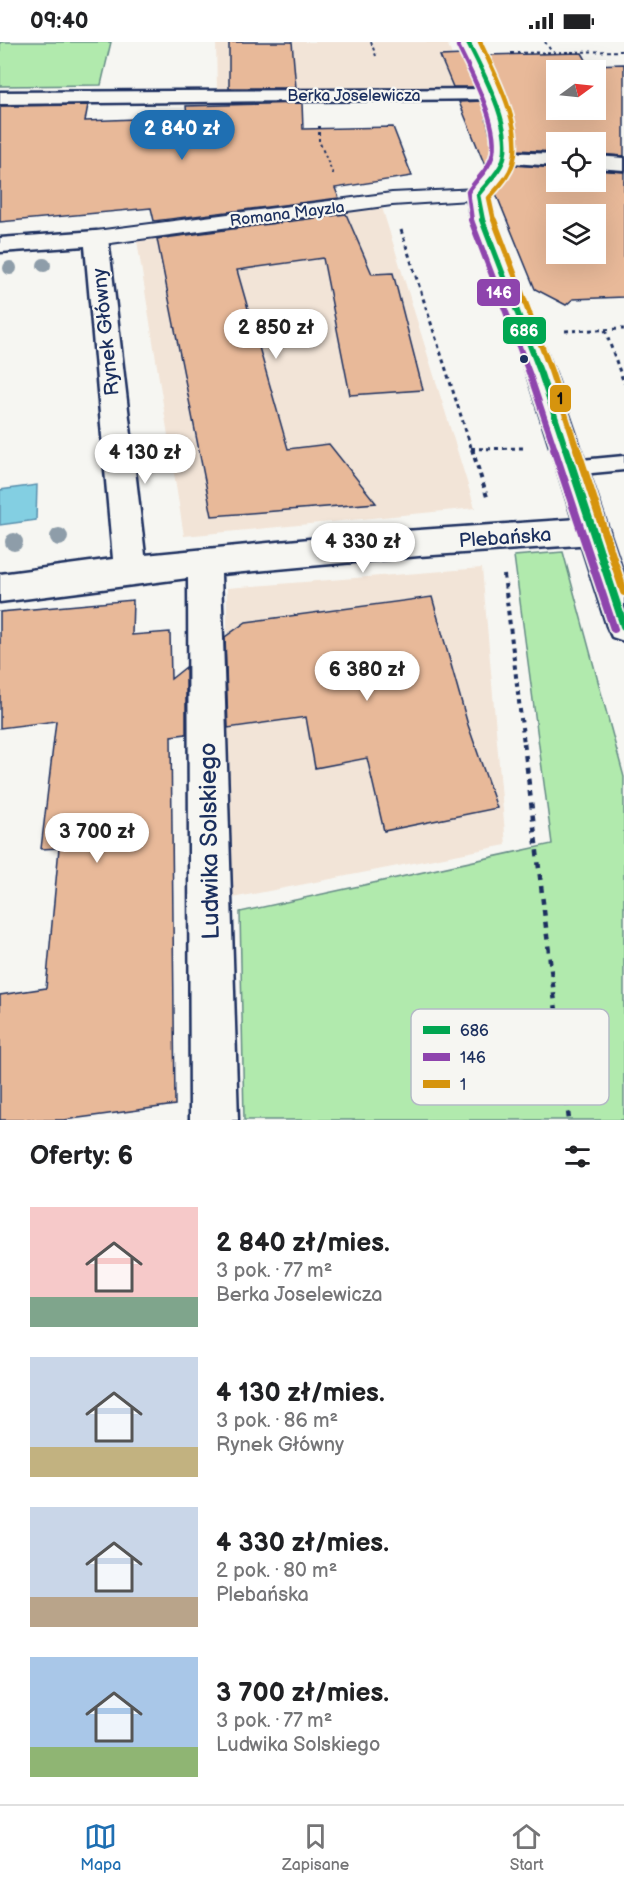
<!DOCTYPE html>
<html lang="pl">
<meta charset="utf-8">
<style>
:root{--surface:#fff;--page:#f2f2f2;--text:#202124;--muted:#757577;--line:#e0e0e0;--accent:#1f6fb2}
body{margin:0;font-family:"Balsamiq Sans",sans-serif;background:var(--page);color:var(--text);height:100vh;display:flex;flex-direction:column;font-size:22px;white-space:nowrap}
*{box-sizing:border-box;margin:0}
p{font-size:20px;color:var(--muted)}
.icon{flex:none;width:33px;height:33px;fill:none;stroke:currentColor;stroke-width:2;stroke-linecap:round;stroke-linejoin:round}
.map{position:relative;height:1078px;overflow:hidden}
.drawer{display:flex;flex-direction:column;background:var(--surface);flex:1}
.drawer>*{flex:none}
.needle{width:39px;rotate:75deg}
.tools{position:absolute;left:546px;top:18px;display:grid;gap:12px}
.tools a{display:grid;place-items:center;width:60px;height:60px;border-radius:0px;background:var(--surface);box-shadow:0 6px 24px #0002;font-size:30px}
.price{position:absolute;translate:-50% -51px;padding:0 14px;border-radius:21px;background:#fff;color:#222;font-size:20px;line-height:39px;filter:drop-shadow(0 2px 3px #0008)}
.price::after{content:'';position:absolute;left:50%;top:36px;width:18px;height:14px;margin-left:-9px;background:inherit;clip-path:polygon(0 0,100% 0,50% 100%)}
.price.current{background:var(--accent);color:#fff}
ul{padding:0;list-style:none}
li{display:flex;align-items:center;gap:18px;height:150px;padding:0 30px}
li span{display:grid;place-items:center;flex:none;width:168px;height:120px;border-radius:0px;color:#555}
li>.icon{margin-inline-start:auto}
span .icon{width:72px;height:72px;fill:#fffc;stroke-width:1}
li b{font-size:26px}
h2{display:flex;justify-content:space-between;align-items:center;height:72px;padding:0 30px;font-size:26px}
.status{display:flex;justify-content:space-between;align-items:center;height:42px;padding:0 30px;background:var(--surface);direction:ltr}
.status svg{height:16px;fill:currentColor}
.tab-bar{display:flex;justify-content:space-around;align-items:center;height:84px;border-top:2px solid var(--line);background:var(--surface);font-size:16px;color:var(--muted)}
.tab-bar a{display:grid;justify-items:center;gap:3px}
.tab-bar .current{color:var(--accent)}
.map>svg:first-child{display:block}
.built{fill:#f2e4d7}
.green{fill:#b1eaad;stroke:#668c86;stroke-width:1.5}
.water{fill:#83cfe2;stroke:#598fad;stroke-width:1.5}
.building{fill:#e8b999;stroke:#1b2f5e;stroke-width:1.5;fill-rule:evenodd}
.lines{fill:none;stroke-linecap:round;stroke-linejoin:round}
.service-casing{stroke:#1b2f5e;stroke-width:5}
.pedestrian-casing{stroke:#1b2f5e;stroke-width:4}
.minor-casing{stroke:#1b2f5e;stroke-width:5}
.tertiary-casing{stroke:#1b2f5e;stroke-width:5}
.path-far3{stroke:#1b2f5e;stroke-width:2;stroke-dasharray:3 3;stroke-linecap:butt}
.path-far2{stroke:#1b2f5e;stroke-width:3;stroke-dasharray:4 4;stroke-linecap:butt}
.path-far1{stroke:#1b2f5e;stroke-width:4;stroke-dasharray:4.5 4.5;stroke-linecap:butt}
.path{stroke:#1b2f5e;stroke-width:4.5;stroke-dasharray:6 6;stroke-linecap:butt}
.service{fill:#f6f6f2;fill-rule:evenodd}
.pedestrian{fill:#f6f6f2;fill-rule:evenodd}
.minor{fill:#f6f6f2;fill-rule:evenodd}
.tertiary{fill:#f6f6f2;fill-rule:evenodd}
.bus-1-far2-casing{stroke:#f6f6f2;stroke-width:8}
.bus-1-far1-casing{stroke:#f6f6f2;stroke-width:10}
.bus-1-casing{stroke:#f6f6f2;stroke-width:12}
.bus-2-far2-casing{stroke:#f6f6f2;stroke-width:8}
.bus-2-far1-casing{stroke:#f6f6f2;stroke-width:10}
.bus-2-casing{stroke:#f6f6f2;stroke-width:12}
.bus-3-far2-casing{stroke:#f6f6f2;stroke-width:8}
.bus-3-far1-casing{stroke:#f6f6f2;stroke-width:10}
.bus-3-casing{stroke:#f6f6f2;stroke-width:12}
.bus-1-far2{stroke:#00a651;stroke-width:4.5}
.bus-1-far1{stroke:#00a651;stroke-width:6}
.bus-1{stroke:#00a651;stroke-width:8}
.bus-2-far2{stroke:#8e44ad;stroke-width:4.5}
.bus-2-far1{stroke:#8e44ad;stroke-width:6}
.bus-2{stroke:#8e44ad;stroke-width:8}
.bus-3-far2{stroke:#d6940e;stroke-width:4.5}
.bus-3-far1{stroke:#d6940e;stroke-width:6}
.bus-3{stroke:#d6940e;stroke-width:8}
.tree{fill:#8e9da9}
.bus-dot{fill:#1b2f5e;stroke:#f6f6f2;stroke-width:2}
.labels{text-anchor:middle;stroke-width:4.5;stroke-linejoin:round;paint-order:stroke}
.far-street-label{font-size:16px;fill:#1b2f5e;stroke:#f6f6f2}
.street-label{font-size:20px;fill:#1b2f5e;stroke:#f6f6f2}
.near-street-label{font-size:24px;fill:#1b2f5e;stroke:#f6f6f2}
.key{fill:#f6f6f2;stroke:#b4bac6;stroke-width:1.5}
.key-label{font-size:16px;fill:#1b2f5e}
.line-badge{stroke:#f6f6f2;stroke-width:2}
.badge-label{font-size:16px;text-anchor:middle;font-weight:bold;fill:#fff}
.pale-badge-label{font-size:16px;text-anchor:middle;font-weight:bold;fill:#111}
</style>
<div class="status"><b>09:40</b><svg viewBox="0 0 49 12"><path d="M0 12V9h3v3zM5 12V6h3v6zM10 12V3h3v9zM15 12V0h3v12zM26 1h20v11H26zM47 4h2v5h-2z"/></svg></div>
<div class="map">
<svg width="624" height="1078" viewBox="0 0 624 1078">
<rect width="100%" height="100%" fill="#f6f6f2"/>
<filter id="ink" filterUnits="userSpaceOnUse"><feTurbulence type="fractalNoise" baseFrequency=".0167" numOctaves="2"/><feDisplacementMap in="SourceGraphic" scale="12" xChannelSelector="R" yChannelSelector="G"/><feConvolveMatrix kernelMatrix="1 2 1 2 8 2 1 2 1" color-interpolation-filters="sRGB"/></filter>
<g filter="url(#ink)">
<path class="built" d="M 216,0 L 447,0 L 463,42 L 457,48 L 217,49 Z
M 380,159 L 475,466 L 184,494 L 135,186 Z
M 482,526 L 506,803 L 227,857 L 227,546 Z"/>
<path class="green" d="M 0,0 L 111,0 L 101,43 L 0,44 Z
M 563,510 L 624,735 L 624,1078 L 244,1078 L 240,870 L 552,802 L 514,514 Z"/>
<path class="water" d="M 37,443 L 36,478 L 0,483 L 0,448 Z"/>
<path class="building" d="M 229,0 L 292,0 L 296,46 L 229,46 Z
M 582,11 L 589,23 L 624,22 L 624,114 L 596,112 L 596,100 L 556,100 L 556,110 L 517,108 L 511,71 L 486,13 ZM 556,28 L 596,28 L 596,68 L 556,68 Z
M 463,13 L 469,27 L 477,45 L 453,45 L 440,14 Z
M 482,59 L 492,102 L 491,115 L 486,126 L 459,60 Z
M 302,61 L 303,87 L 393,85 L 412,134 L 335,146 L 339,156 L 154,179 L 151,166 L 0,180 L 0,64 L 88,63 L 85,79 L 187,75 L 186,64 Z
M 514,123 L 556,126 L 556,140 L 596,140 L 596,128 L 624,130 L 624,255 L 573,257 L 566,263 L 535,247 L 495,149 ZM 556,172 L 596,172 L 596,212 L 556,212 Z
M 346,172 L 372,232 L 393,231 L 423,348 L 350,353 L 323,216 L 237,228 L 288,407 L 329,402 L 376,461 L 212,474 L 157,197 Z
M 432,555 L 468,683 L 497,766 L 384,789 L 367,716 L 315,726 L 306,675 L 228,686 L 225,595 L 246,580 Z
M 133,558 L 132,593 L 170,590 L 171,637 L 186,625 L 186,692 L 171,694 L 175,1063 L 64,1078 L 0,1078 L 0,953 L 46,946 L 59,806 L 41,807 L 56,679 L 0,686 L 0,570 Z"/>
<g class="lines">
<defs>
<path id="service" d="M 624,414 L 624,428 L 571,433 L 564,431 L 562,426 L 564,421 L 571,419 Z"/>
<path id="pedestrian" d="M 478,147 L 485,149 L 489,153 L 485,157 L 392,163 L 96,203 L 88,201 L 85,196 L 88,191 L 96,189 L 392,151 Z"/>
<path id="minor" d="M 491,47 L 498,49 L 501,53 L 498,57 L 0,62 L 0,50 Z
M 504,110 L 556,112 L 556,124 L 497,120 L 493,116 L 497,112 Z
M 596,114 L 624,116 L 624,128 L 596,126 Z
M 96,189 L 104,191 L 108,196 L 145,513 L 361,492 L 593,476 L 604,480 L 609,489 L 604,498 L 593,502 L 419,514 L 221,532 L 238,1078 L 190,1078 L 188,536 L 0,560 L 0,532 L 113,517 L 85,204 L 0,210 L 0,196 Z"/>
<path id="tertiary" d="M 459,0 L 477,0 C 491,29 520,82 515,114 C 512,128 497,143 489,153 L 492,174 L 555,332 L 624,534 L 624,599 L 612,595 L 607,584 L 527,332 L 470,174 L 467,153 C 475,141 490,129 493,115 C 500,83 472,29 459,0 Z"/>
</defs>
<use href="#service" class="service-casing"/>
<use href="#pedestrian" class="pedestrian-casing"/>
<use href="#minor" class="minor-casing"/>
<use href="#tertiary" class="tertiary-casing"/>
<path class="path-far3" d="M 371,0 L 376,14
M 545,0 L 552,10
M 511,11 L 624,9
M 319,84 L 319,99 L 334,134"/>
<path class="path-far2" d="M 401,188 L 472,408
M 605,288 L 624,341
M 565,289 L 624,287
M 471,407 L 525,406"/>
<path class="path-far1" d="M 471,407 L 475,407
M 472,407 L 488,458
M 504,533 L 524,702"/>
<path class="path" d="M 524,701 L 569,1078"/>
<use href="#service" class="service"/>
<use href="#pedestrian" class="pedestrian"/>
<use href="#minor" class="minor"/>
<use href="#tertiary" class="tertiary"/>
<defs>
<path id="bus-1-far2" d="M 468,0 C 482,29 514,86 503,119 C 498,132 486,142 478,153 L 483,179"/>
<path id="bus-1-far1" d="M 482,178 L 541,332 L 566,408"/>
<path id="bus-1" d="M 566,407 L 624,584"/>
<path id="bus-2-far2" d="M 458,4 C 471,31 501,85 492,115 C 488,129 475,138 468,150 L 472,179"/>
<path id="bus-2-far1" d="M 471,178 L 531,336 L 555,408"/>
<path id="bus-2" d="M 554,407 L 614,587"/>
<path id="bus-3-far2" d="M 480,0 C 495,32 524,86 513,121 C 509,135 498,145 489,156 L 494,179"/>
<path id="bus-3-far1" d="M 494,178 L 551,329 L 577,408"/>
<path id="bus-3" d="M 577,407 L 624,550"/>
</defs>
<use href="#bus-1-far2" class="bus-1-far2-casing"/>
<use href="#bus-1-far1" class="bus-1-far1-casing"/>
<use href="#bus-1" class="bus-1-casing"/>
<use href="#bus-2-far2" class="bus-2-far2-casing"/>
<use href="#bus-2-far1" class="bus-2-far1-casing"/>
<use href="#bus-2" class="bus-2-casing"/>
<use href="#bus-3-far2" class="bus-3-far2-casing"/>
<use href="#bus-3-far1" class="bus-3-far1-casing"/>
<use href="#bus-3" class="bus-3-casing"/>
<use href="#bus-1-far2" class="bus-1-far2"/>
<use href="#bus-1-far1" class="bus-1-far1"/>
<use href="#bus-1" class="bus-1"/>
<use href="#bus-2-far2" class="bus-2-far2"/>
<use href="#bus-2-far1" class="bus-2-far1"/>
<use href="#bus-2" class="bus-2"/>
<use href="#bus-3-far2" class="bus-3-far2"/>
<use href="#bus-3-far1" class="bus-3-far1"/>
<use href="#bus-3" class="bus-3"/>
</g>
<g class="tree">
<circle cx="44" cy="223" r="7"/>
<circle cx="10" cy="226" r="7"/>
<circle cx="59" cy="495" r="9"/>
<circle cx="14" cy="500" r="9"/>
</g>
</g>
<circle class="bus-dot" cx="524" cy="317" r="5"/>
<g class="labels">
<g class="far-street-label">
<text x="354" y="59">Berka Joselewicza</text>
<text transform="translate(287 171) rotate(-7)" y="6">Romana Mayzla</text>
</g>
<g class="street-label">
<text transform="translate(105 290) rotate(-96)" y="7">Rynek Główny</text>
<text transform="translate(505 495) rotate(-4)" y="7">Plebańska</text>
</g>
<g class="near-street-label">
<text transform="translate(209 799) rotate(-91)" y="8">Ludwika Solskiego</text>
</g>
</g>
<rect x="411" y="967" width="198" height="96" rx="9" class="key"/>
<rect x="423" y="984" width="27" height="8" fill="#00a651"/>
<rect x="423" y="1011" width="27" height="8" fill="#8e44ad"/>
<rect x="423" y="1038" width="27" height="8" fill="#d6940e"/>
<g class="key-label">
<text x="460" y="994">686</text>
<text x="460" y="1021">146</text>
<text x="460" y="1048">1</text>
</g>
<g class="line-badge">
<rect x="476" y="236" width="45" height="29" rx="6" fill="#8e44ad"/>
<rect x="502" y="274" width="45" height="29" rx="6" fill="#00a651"/>
<rect x="549" y="342" width="23" height="29" rx="6" fill="#d6940e"/>
</g>
<g class="badge-label">
<text x="499" y="256">146</text>
<text x="524" y="294">686</text>
</g>
<g class="pale-badge-label">
<text x="560" y="362">1</text>
</g>
</svg>
<div class="tools">
<a><svg class="needle" viewBox="-14 -14 28 28"><path d="M0-13l5 13h-10z" fill="#e53935"/><path d="M0 13l5-13h-10z" fill="#757577"/></svg></a>
<a><svg class="icon" aria-label="locate" viewBox="0 0 24 24"><circle cx="12" cy="12" r="6"/><path d="M12 2v4M12 18v4M2 12h4M18 12h4"/></svg></a>
<a><svg class="icon" aria-label="layers" viewBox="0 0 24 24"><path d="M12 4l9 5-9 5-9-5zM3 14l9 5 9-5"/></svg></a>
</div>
<b class="price current" style="left:182px;top:119px">2 840 zł</b>
<b class="price" style="left:276px;top:318px">2 850 zł</b>
<b class="price" style="left:145px;top:443px">4 130 zł</b>
<b class="price" style="left:363px;top:532px">4 330 zł</b>
<b class="price" style="left:367px;top:660px">6 380 zł</b>
<b class="price" style="left:97px;top:822px">3 700 zł</b>
</div>
<section class="drawer">
<h2>Oferty: 6<svg class="icon" aria-label="filters" viewBox="0 0 24 24"><path d="M4 7h16M4 17h16"/><circle cx="9" cy="7" r="2"/><circle cx="15" cy="17" r="2"/></svg></h2>
<ul>
<li><span style="background:linear-gradient(#f6c9c9 75%,#7fa58c 0)"><svg class="icon" aria-label="home" viewBox="0 0 24 24"><path d="M3 11l9-7 9 7M6 9v11h12V9"/></svg></span><div><b>2 840 zł/mies.</b><p>3 pok. · 77 m²</p><p>Berka Joselewicza</p></div></li>
<li><span style="background:linear-gradient(#c9d6e8 75%,#c2b280 0)"><svg class="icon" aria-label="home" viewBox="0 0 24 24"><path d="M3 11l9-7 9 7M6 9v11h12V9"/></svg></span><div><b>4 130 zł/mies.</b><p>3 pok. · 86 m²</p><p>Rynek Główny</p></div></li>
<li><span style="background:linear-gradient(#c9d6e8 75%,#b9a48a 0)"><svg class="icon" aria-label="home" viewBox="0 0 24 24"><path d="M3 11l9-7 9 7M6 9v11h12V9"/></svg></span><div><b>4 330 zł/mies.</b><p>2 pok. · 80 m²</p><p>Plebańska</p></div></li>
<li><span style="background:linear-gradient(#a9c7e8 75%,#8fb573 0)"><svg class="icon" aria-label="home" viewBox="0 0 24 24"><path d="M3 11l9-7 9 7M6 9v11h12V9"/></svg></span><div><b>3 700 zł/mies.</b><p>3 pok. · 77 m²</p><p>Ludwika Solskiego</p></div></li>
</ul>
</section>
<nav class="tab-bar">
<a class="current"><svg class="icon" aria-label="map" viewBox="0 0 24 24"><path d="M3 6l6-2 6 2 6-2v14l-6 2-6-2-6 2zM9 4v14M15 6v14"/></svg>Mapa</a>
<a><svg class="icon" aria-label="saved" viewBox="0 0 24 24"><path d="M7 4h10v16l-5-4-5 4z"/></svg>Zapisane</a>
<a><svg class="icon" aria-label="home" viewBox="0 0 24 24"><path d="M3 11l9-7 9 7M6 9v11h12V9"/></svg>Start</a>
</nav>
